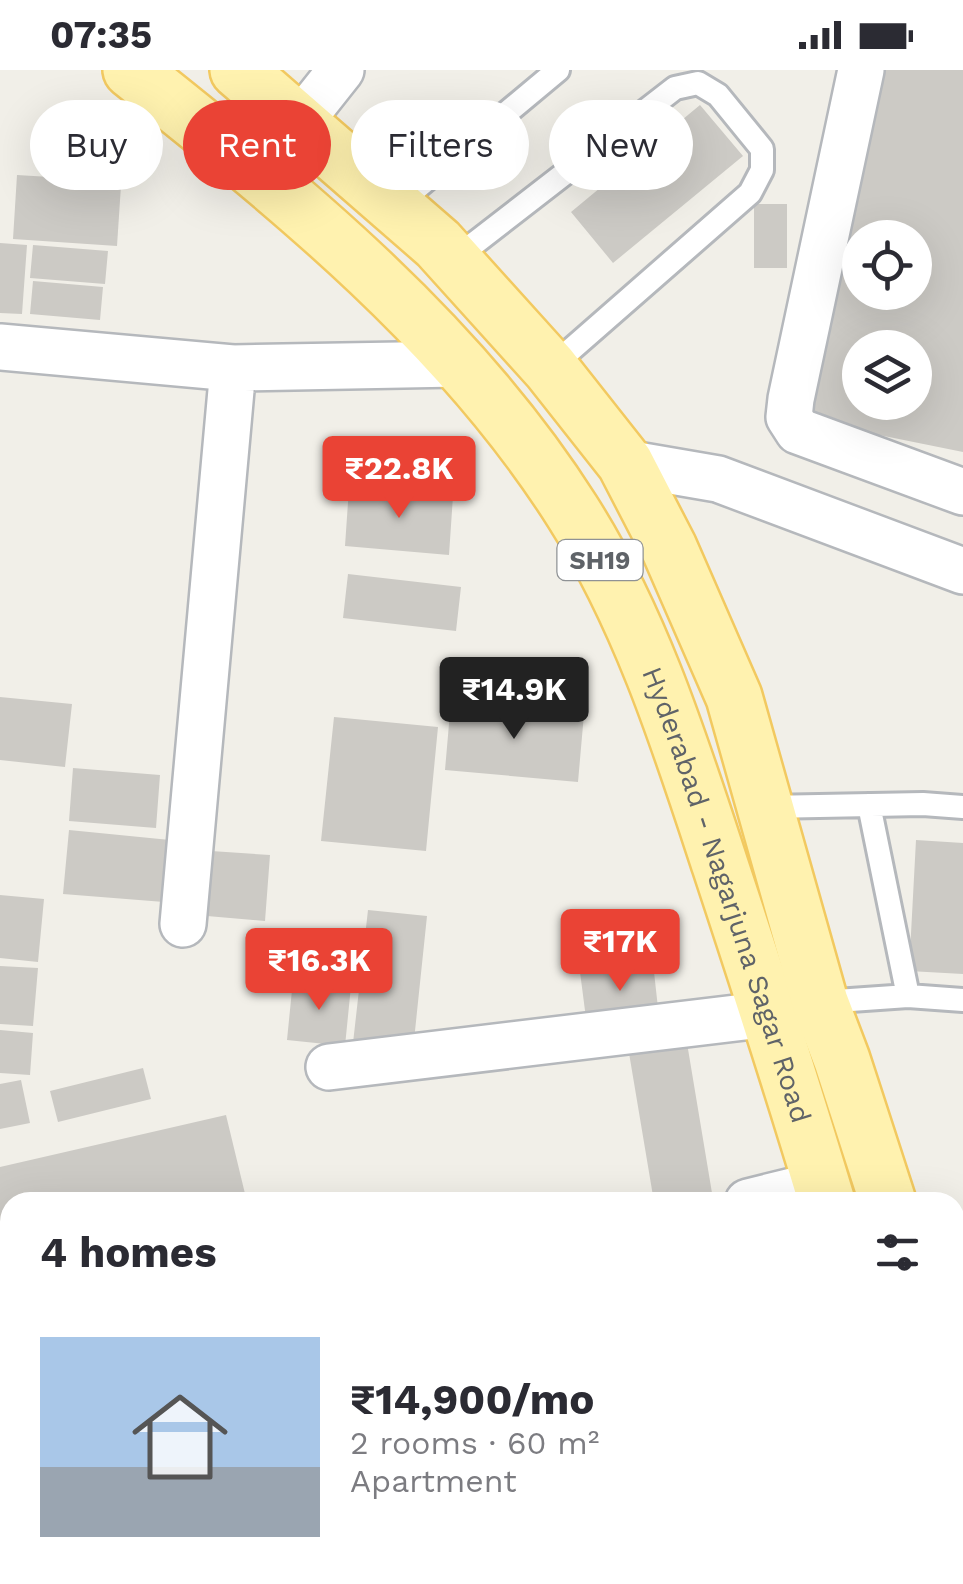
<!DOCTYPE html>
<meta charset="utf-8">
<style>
:root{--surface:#fff;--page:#f7f7f7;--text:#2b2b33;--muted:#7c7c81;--accent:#ea4335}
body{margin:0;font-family:"Work Sans",sans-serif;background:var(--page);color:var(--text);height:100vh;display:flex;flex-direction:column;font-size:38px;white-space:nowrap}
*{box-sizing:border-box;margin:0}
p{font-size:32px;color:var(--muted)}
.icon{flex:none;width:55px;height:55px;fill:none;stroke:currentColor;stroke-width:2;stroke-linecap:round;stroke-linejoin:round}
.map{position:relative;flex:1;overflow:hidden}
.panel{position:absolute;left:0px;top:1122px;width:965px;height:392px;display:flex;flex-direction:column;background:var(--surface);border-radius:30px 30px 0 0;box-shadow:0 10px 40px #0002}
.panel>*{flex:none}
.guide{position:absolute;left:30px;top:30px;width:905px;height:90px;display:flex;gap:20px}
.fabs{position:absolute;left:842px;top:150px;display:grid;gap:20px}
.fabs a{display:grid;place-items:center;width:90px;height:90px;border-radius:50%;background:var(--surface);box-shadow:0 10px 40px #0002;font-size:50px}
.price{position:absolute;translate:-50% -85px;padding:0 22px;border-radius:10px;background:var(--accent);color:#fff;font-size:32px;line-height:65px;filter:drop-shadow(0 2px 5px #0008)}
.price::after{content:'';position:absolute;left:50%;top:60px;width:30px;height:22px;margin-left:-15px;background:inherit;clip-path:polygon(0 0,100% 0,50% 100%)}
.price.active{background:#222;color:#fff}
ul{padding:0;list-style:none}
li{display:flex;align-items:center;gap:30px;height:250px;padding:0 40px}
li span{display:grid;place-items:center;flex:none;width:280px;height:200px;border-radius:0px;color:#555}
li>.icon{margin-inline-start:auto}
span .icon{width:120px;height:120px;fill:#fffc;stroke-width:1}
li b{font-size:42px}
h2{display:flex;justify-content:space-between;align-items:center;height:120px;padding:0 40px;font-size:42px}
.pill{padding:0 35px;border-radius:45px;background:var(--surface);box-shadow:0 10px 40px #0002;font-size:35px;line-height:90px}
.pill.active{background:var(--accent);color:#fff}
.status{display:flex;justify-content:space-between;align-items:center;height:70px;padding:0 50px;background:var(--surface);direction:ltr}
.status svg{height:28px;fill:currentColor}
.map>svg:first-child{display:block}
.building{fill:#cccac5;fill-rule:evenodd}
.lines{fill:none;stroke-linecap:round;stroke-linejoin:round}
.lane-casing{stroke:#b5b8bc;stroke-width:28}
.street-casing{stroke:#b5b8bc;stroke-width:50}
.primary-casing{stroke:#f2c960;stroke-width:60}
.lane{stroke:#fff;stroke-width:22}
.street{stroke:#fff;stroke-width:45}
.primary{stroke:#fff2af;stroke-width:55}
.labels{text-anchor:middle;stroke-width:8;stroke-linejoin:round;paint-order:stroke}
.shield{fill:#fff;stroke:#8f9295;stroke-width:2.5}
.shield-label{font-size:25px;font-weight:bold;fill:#5f6368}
.street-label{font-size:28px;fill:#5f6368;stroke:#fff}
</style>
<div class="status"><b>07:35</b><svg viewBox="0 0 49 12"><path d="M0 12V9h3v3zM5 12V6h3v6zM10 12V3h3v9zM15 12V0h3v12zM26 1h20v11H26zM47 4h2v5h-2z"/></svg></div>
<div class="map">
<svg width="963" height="1514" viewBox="0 0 963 1514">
<rect width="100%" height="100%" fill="#f1efe8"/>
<path class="building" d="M 882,0 L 963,0 L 963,382 L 810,351 ZM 860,168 L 915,168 L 915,222 L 860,222 ZM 860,278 L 915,278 L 915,332 L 860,332 Z
M 700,35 L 743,86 L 613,193 L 571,142 Z
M 53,66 L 124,70 L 117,176 L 13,169 L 17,105 L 50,107 Z
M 754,134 L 787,134 L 787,198 L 754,198 Z
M 0,173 L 27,175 L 22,244 L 0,243 Z
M 33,175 L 108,181 L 105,214 L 30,208 Z
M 33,211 L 103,217 L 100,250 L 30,244 Z
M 349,418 L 453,426 L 449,485 L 345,476 Z
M 348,504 L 461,517 L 456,561 L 343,548 Z
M 0,627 L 72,634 L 65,697 L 0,690 Z
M 451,631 L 584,644 L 578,712 L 445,700 Z
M 334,647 L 438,657 L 426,781 L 321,771 Z
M 73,698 L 160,705 L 156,758 L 69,751 Z
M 69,760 L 170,770 L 164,832 L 63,824 Z
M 916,770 L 963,773 L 963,904 L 909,901 Z
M 211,781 L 270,785 L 265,851 L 207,846 Z
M 0,825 L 44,829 L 38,892 L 0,888 Z
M 368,840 L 427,846 L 413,980 L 353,973 Z
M 653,893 L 659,947 L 587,956 L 580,902 Z
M 0,896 L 38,898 L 33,956 L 0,954 Z
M 293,910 L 351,916 L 345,976 L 287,970 Z
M 0,960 L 33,963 L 30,1005 L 0,1003 Z
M 687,973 L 713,1129 L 694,1132 L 654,1132 L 629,983 Z
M 143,998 L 151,1029 L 58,1052 L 50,1021 Z
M 21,1010 L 30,1053 L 0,1059 L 0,1014 Z
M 226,1045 L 247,1132 L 10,1132 L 10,1280 L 0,1282 L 0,1097 Z
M 10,1321 L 10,1414 L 9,1414 L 0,1387 L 0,1324 Z
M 10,1462 L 10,1505 L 32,1505 L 36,1514 L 0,1514 L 0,1466 Z
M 40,1505 L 201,1505 L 202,1506 L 177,1514 L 43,1514 Z
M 660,1505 L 704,1505 L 707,1514 L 664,1514 Z"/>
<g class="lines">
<defs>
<path id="lane" d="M 395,136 L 558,0
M 453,190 L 675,18 L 698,13 L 718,25 L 762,79 L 762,100 L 750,123 L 550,298
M 869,735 L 908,926
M 767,737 L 923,734 L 963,737
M 822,932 L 908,926 L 963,930"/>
<path id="street" d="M 861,0 L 791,329 L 789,347 L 798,361 L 963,422
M 299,53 L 341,0
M 0,277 L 233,298 L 458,294
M 625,393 L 718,409 L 963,501
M 183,854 L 233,298
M 329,997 L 769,944
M 748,1132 L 821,1114
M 219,1505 L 222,1514
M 634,1505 L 638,1514
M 275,1514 L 300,1505"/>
<g id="primary">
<path id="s1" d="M 131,0 C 293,129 460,264 572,441 C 641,549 680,673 720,795 C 757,907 793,1019 827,1132"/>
<path d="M 238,0 L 438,174 L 550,298 L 625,393 L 669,478 L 734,627 L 820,932 L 842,990 L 888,1132"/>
<path d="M 955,1340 L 963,1365"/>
<path d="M 935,1505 L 937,1514"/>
</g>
</defs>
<use href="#lane" class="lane-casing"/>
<use href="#street" class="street-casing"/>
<use href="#primary" class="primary-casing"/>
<use href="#lane" class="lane"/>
<use href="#street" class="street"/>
<use href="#primary" class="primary"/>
</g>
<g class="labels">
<rect class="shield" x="557.5" y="470" width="85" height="40" rx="8"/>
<g class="shield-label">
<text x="600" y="499">SH19</text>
</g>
<g class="street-label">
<text dy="10" stroke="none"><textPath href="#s1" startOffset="1042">Hyderabad - Nagarjuna Sagar Road</textPath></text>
</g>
</g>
</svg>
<div class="fabs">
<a><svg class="icon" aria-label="locate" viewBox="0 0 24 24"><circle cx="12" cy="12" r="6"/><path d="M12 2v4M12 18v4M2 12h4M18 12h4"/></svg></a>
<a><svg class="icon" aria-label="layers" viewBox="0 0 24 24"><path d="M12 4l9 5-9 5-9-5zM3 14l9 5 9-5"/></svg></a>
</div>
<b class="price" style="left:399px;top:451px">₹22.8K</b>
<b class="price active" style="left:514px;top:672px">₹14.9K</b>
<b class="price" style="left:620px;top:924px">₹17K</b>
<b class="price" style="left:319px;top:943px">₹16.3K</b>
<div class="guide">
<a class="pill">Buy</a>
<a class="pill active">Rent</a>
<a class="pill">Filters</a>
<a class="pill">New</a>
</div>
<section class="panel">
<h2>4 homes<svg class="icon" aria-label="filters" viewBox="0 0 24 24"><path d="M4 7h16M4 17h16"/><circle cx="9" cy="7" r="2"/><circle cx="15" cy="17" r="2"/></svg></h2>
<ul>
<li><span style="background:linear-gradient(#a9c7e8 65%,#9aa5b1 0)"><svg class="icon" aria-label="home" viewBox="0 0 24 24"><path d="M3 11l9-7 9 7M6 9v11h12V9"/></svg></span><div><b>₹14,900/mo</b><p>2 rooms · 60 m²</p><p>Apartment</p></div></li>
</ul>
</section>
</div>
